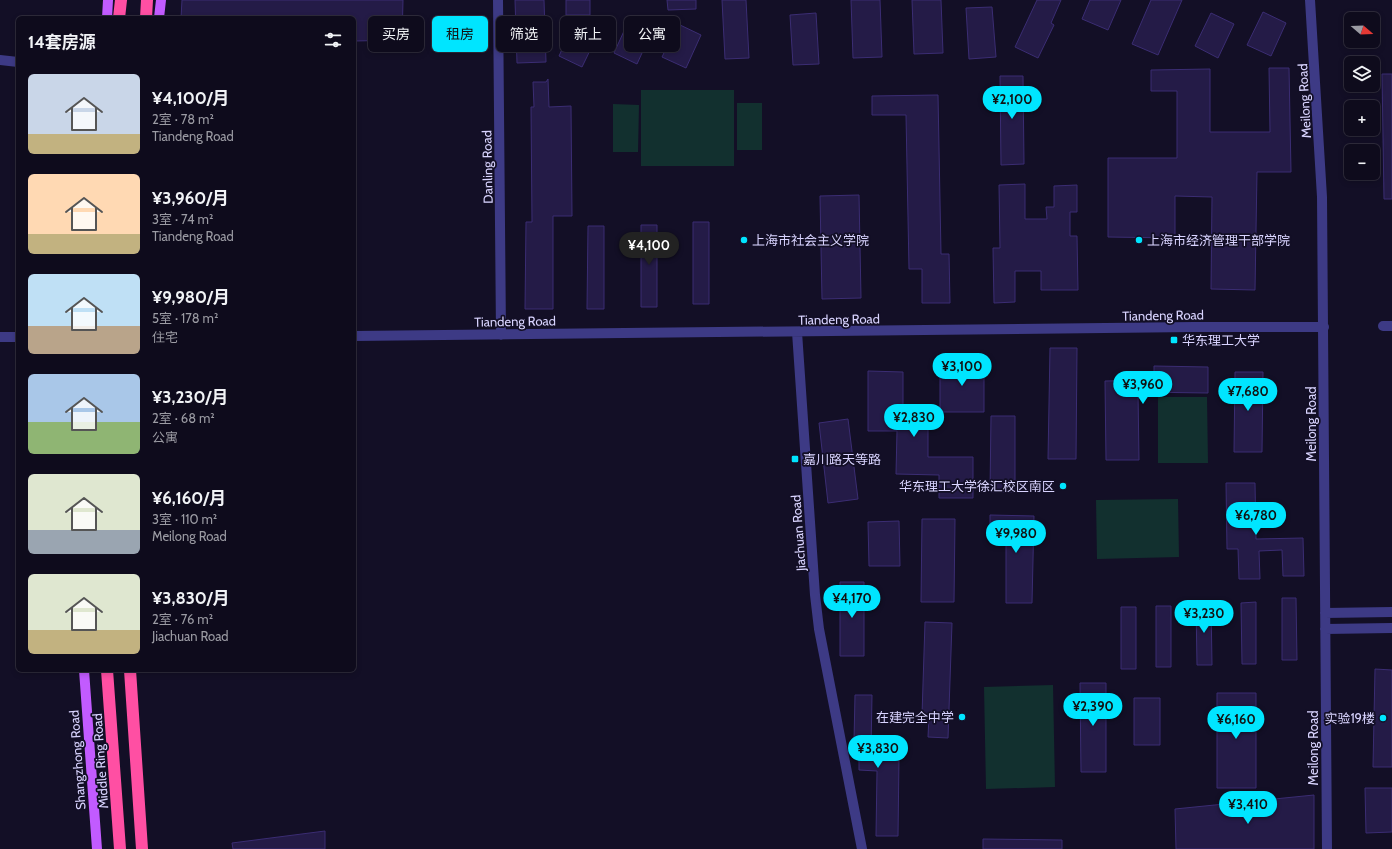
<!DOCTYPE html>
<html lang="zh">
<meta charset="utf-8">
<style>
:root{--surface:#0e0b1c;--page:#1c1929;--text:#f1f3f6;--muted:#9b9ba3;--line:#2e2b3b;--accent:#00e5ff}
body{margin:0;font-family:Cabin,"Noto Sans SC",sans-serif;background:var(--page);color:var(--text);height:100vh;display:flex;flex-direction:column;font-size:15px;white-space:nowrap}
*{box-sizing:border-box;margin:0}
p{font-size:13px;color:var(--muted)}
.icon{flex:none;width:22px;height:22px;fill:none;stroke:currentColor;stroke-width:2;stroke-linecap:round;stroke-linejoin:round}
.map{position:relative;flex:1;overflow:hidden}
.side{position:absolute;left:16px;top:16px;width:340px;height:656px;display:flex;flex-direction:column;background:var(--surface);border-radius:6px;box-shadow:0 2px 6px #0003,0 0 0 1px var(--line)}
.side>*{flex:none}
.guide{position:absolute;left:368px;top:16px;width:380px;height:36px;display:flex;gap:8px}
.needle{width:26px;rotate:109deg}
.controls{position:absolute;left:1344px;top:12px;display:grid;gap:8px}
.controls a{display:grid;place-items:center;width:36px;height:36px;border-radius:6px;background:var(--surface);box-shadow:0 2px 6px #0003,0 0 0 1px var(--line);font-size:20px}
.price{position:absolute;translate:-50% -34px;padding:0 9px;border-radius:14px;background:var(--accent);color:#111;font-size:13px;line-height:26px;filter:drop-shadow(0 1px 2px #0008)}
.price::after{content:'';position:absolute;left:50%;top:24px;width:12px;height:9px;margin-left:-6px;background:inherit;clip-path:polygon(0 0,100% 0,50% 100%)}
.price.on{background:#222;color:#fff}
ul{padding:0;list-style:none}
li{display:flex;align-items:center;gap:12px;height:100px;padding:0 12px}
li span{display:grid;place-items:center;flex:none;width:112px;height:80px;border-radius:6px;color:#555}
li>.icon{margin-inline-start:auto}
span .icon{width:48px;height:48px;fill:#fffc;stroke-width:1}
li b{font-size:17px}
h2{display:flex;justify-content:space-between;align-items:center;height:48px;padding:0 12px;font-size:17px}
.tag{padding:0 14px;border-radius:6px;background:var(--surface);box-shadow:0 2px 6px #0003,0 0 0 1px var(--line);font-size:14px;line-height:36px}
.tag.on{background:var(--accent);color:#111}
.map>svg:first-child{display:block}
.green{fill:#12302f}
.building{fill:#241b47;stroke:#3b2d73}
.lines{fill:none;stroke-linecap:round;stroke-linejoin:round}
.minor{stroke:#3d3a85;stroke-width:10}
.major{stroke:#c25bff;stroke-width:10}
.highway{stroke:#ff4fa3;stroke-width:12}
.poi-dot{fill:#00e5ff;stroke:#130f26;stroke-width:1.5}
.labels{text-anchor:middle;stroke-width:3.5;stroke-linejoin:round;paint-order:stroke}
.street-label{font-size:13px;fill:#d9d4ff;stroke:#130f26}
.poi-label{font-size:13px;fill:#d9d4ff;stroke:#130f26;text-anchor:start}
</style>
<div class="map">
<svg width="1392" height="849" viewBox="0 0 1392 849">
<rect width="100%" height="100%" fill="#130f26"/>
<path class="green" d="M 641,90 L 734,90 L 734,166 L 641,166 Z
M 737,103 L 762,103 L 762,150 L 737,150 Z
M 613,104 L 639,105 L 638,152 L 613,152 Z
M 1158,397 L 1207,397 L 1208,463 L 1158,463 Z
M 1178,499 L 1179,557 L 1097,559 L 1096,500 Z
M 1053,685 L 1055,787 L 986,789 L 984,687 Z"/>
<path class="building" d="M 182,0 L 403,0 L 402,40 L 354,41 L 354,18 L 181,18 Z
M 515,0 L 544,0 L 546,62 L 517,63 Z
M 566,0 L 590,0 L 590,15 L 566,15 Z
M 667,0 L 696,0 L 696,9 L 668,10 Z
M 722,0 L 746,0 L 749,58 L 725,59 Z
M 851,0 L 880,0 L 882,57 L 853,58 Z
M 912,0 L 941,0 L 943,53 L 914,54 Z
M 1037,0 L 1061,0 L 1051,23 L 1054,25 L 1038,58 L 1015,47 Z
M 1090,0 L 1121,0 L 1108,30 L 1082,19 Z
M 1151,0 L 1182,0 L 1158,55 L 1132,44 Z
M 992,7 L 996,57 L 969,59 L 966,8 Z
M 1263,12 L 1286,23 L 1271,56 L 1247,45 Z
M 816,13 L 819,64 L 793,65 L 790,15 Z
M 1211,13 L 1234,24 L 1218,58 L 1195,46 Z
M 629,20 L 652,31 L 637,64 L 614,53 Z
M 574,23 L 598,34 L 582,67 L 559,56 Z
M 678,24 L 701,35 L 686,68 L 662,57 Z
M 1269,68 L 1289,68 L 1291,172 L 1257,172 L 1255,290 L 1211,289 L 1212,197 L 1175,196 L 1175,238 L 1108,237 L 1108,158 L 1177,158 L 1177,91 L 1151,91 L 1151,70 L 1210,69 L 1210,132 L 1270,132 Z
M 1382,74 L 1392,74 L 1392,199 L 1384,199 Z
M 1000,76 L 1023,76 L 1024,164 L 1001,165 Z
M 548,79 L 549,107 L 571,106 L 572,216 L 553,216 L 553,309 L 525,309 L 526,222 L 532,222 L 531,107 L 534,107 L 533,82 L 546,82 Z
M 938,95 L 941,254 L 949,254 L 950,303 L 922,303 L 922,269 L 909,269 L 906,115 L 872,115 L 872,96 Z
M 1025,184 L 1025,219 L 1047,219 L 1046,207 L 1054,207 L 1054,186 L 1077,185 L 1077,212 L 1070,212 L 1070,236 L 1077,236 L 1078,290 L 1041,290 L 1041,271 L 1015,271 L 1015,302 L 994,303 L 993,248 L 1000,248 L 999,185 Z
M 859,195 L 861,298 L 822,299 L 820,196 Z
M 693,222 L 709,222 L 709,304 L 693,304 Z
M 641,225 L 657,225 L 657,307 L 641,307 Z
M 588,226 L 604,226 L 604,309 L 587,309 Z
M 1050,348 L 1077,348 L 1076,459 L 1048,459 Z
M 984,362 L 984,412 L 940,412 L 940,363 Z
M 1154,366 L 1208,367 L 1208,393 L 1138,392 L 1139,460 L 1106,460 L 1105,381 L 1154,380 Z
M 868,371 L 903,372 L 903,414 L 928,414 L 928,457 L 973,457 L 973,498 L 939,498 L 939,475 L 896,474 L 897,431 L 868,431 Z
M 1235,372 L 1263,372 L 1262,452 L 1234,452 Z
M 991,416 L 1015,416 L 1015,492 L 990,492 Z
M 848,419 L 858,499 L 828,503 L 819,423 Z
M 1226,483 L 1255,483 L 1256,539 L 1303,538 L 1304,576 L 1283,576 L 1282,550 L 1259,551 L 1260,579 L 1239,579 L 1238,549 L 1227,549 Z
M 990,515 L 1034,516 L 1032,603 L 1006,603 L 1006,543 L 990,543 Z
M 922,519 L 955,519 L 954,602 L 921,602 Z
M 899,521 L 900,566 L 869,566 L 868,522 Z
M 840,582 L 864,582 L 864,656 L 840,656 Z
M 1282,598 L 1296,598 L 1297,660 L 1282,660 Z
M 1256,602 L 1256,664 L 1242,664 L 1241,603 Z
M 1196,604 L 1211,604 L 1212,665 L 1197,665 Z
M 1156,606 L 1171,606 L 1171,667 L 1156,667 Z
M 1121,607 L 1136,607 L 1136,669 L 1121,669 Z
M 925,622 L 952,623 L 948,738 L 928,737 L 929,716 L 922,715 Z
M 1375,669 L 1392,670 L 1392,767 L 1373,767 Z
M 1080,683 L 1106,683 L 1106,772 L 1081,772 Z
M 1217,693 L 1256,693 L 1256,788 L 1217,788 Z
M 855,695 L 872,695 L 871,750 L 890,750 L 890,758 L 899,758 L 898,836 L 876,836 L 877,771 L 859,770 L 859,741 L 854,741 Z
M 1134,698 L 1160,698 L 1160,745 L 1134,745 Z
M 1365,788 L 1392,788 L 1392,832 L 1366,833 Z
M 1314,795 L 1314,849 L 1176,849 L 1175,809 Z
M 325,831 L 325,849 L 233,849 L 232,843 Z
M 983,839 L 1062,840 L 1062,849 L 983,849 Z"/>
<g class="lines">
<path class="minor" d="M 498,0 L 501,335
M 1310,0 L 1322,197 L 1327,849
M 0,60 L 18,62
M 1383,326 L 1392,326
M 797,332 L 815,595 L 819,629 L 862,849
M 354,336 L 1194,327 L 1324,327
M 0,337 L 18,337
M 1325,613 L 1392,612
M 1325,629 L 1392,628"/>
<path class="major" d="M 107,18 L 108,0
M 159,18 L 161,0
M 84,670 L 97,849"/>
<path class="highway" d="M 119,18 L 121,0
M 146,18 L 147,0
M 107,670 L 120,849
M 130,670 L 142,849"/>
</g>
<g class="poi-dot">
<circle cx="744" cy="240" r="4"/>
<circle cx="1139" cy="240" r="4"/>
<rect x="1170" y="336" width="8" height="8" rx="2"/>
<rect x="791" y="455" width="8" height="8" rx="2"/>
<circle cx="1063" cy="486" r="4"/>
<circle cx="962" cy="717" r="4"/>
<circle cx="1383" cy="718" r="4"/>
</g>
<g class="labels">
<g class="street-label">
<text transform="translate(1304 101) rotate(-93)" y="5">Meilong Road</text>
<text transform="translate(487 167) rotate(-91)" y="5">Danling Road</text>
<text transform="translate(1163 315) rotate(-1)" y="5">Tiandeng Road</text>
<text transform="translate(839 319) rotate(-1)" y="5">Tiandeng Road</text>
<text transform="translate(515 321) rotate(-1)" y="5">Tiandeng Road</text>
<text transform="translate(1311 424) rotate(-90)" y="5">Meilong Road</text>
<text transform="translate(798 533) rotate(-94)" y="5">Jiachuan Road</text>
<text transform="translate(1313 748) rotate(-90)" y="5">Meilong Road</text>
<text transform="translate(77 760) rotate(-94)" y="5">Shangzhong Road</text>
<text transform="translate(100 761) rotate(-94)" y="5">Middle Ring Road</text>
</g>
<g class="poi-label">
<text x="752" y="245">上海市社会主义学院</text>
<text x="1147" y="245">上海市经济管理干部学院</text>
<text x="1182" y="345">华东理工大学</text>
<text x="803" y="464">嘉川路天等路</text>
<text x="1055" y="491" text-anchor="end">华东理工大学徐汇校区南区</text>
<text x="954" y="722" text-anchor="end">在建完全中学</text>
<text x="1375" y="723" text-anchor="end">实验19楼</text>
</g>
</g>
</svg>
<div class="controls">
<a><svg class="needle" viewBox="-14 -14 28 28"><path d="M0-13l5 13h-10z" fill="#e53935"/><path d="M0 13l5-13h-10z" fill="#9b9ba3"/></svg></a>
<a><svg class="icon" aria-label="layers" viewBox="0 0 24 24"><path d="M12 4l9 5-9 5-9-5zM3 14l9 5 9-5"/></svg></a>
<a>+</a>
<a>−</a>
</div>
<b class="price" style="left:1012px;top:120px">¥2,100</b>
<b class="price on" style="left:649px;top:266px">¥4,100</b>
<b class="price" style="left:962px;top:387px">¥3,100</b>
<b class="price" style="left:1143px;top:405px">¥3,960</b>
<b class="price" style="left:1248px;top:412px">¥7,680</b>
<b class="price" style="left:914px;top:438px">¥2,830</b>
<b class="price" style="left:1256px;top:536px">¥6,780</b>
<b class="price" style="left:1016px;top:554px">¥9,980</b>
<b class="price" style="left:852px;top:619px">¥4,170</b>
<b class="price" style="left:1204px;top:634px">¥3,230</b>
<b class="price" style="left:1093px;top:727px">¥2,390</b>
<b class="price" style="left:1236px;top:740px">¥6,160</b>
<b class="price" style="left:878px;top:769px">¥3,830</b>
<b class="price" style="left:1248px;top:825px">¥3,410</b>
<div class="guide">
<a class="tag">买房</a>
<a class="tag on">租房</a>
<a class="tag">筛选</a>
<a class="tag">新上</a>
<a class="tag">公寓</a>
</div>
<section class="side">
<h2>14套房源<svg class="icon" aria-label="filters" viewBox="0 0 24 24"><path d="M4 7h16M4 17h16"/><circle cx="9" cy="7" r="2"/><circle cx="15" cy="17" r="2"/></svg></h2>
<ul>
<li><span style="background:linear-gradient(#c9d6e8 75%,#c2b280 0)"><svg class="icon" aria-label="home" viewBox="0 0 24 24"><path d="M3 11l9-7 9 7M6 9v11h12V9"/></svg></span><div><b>¥4,100/月</b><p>2室 · 78 m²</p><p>Tiandeng Road</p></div></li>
<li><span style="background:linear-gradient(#ffd9b3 75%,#c2b280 0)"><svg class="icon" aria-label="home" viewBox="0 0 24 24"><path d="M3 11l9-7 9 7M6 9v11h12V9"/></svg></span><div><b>¥3,960/月</b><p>3室 · 74 m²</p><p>Tiandeng Road</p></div></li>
<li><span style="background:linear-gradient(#bfe0f5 65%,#b9a48a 0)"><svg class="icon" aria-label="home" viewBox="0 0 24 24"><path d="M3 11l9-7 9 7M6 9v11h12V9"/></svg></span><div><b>¥9,980/月</b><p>5室 · 178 m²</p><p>住宅</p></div></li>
<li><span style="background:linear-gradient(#a9c7e8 60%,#8fb573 0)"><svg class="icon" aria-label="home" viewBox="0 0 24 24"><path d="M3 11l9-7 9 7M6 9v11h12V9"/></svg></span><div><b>¥3,230/月</b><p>2室 · 68 m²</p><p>公寓</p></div></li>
<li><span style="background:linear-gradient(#dfe7d0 70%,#9aa5b1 0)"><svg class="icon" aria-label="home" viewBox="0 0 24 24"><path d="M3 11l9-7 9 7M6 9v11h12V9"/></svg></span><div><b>¥6,160/月</b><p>3室 · 110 m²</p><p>Meilong Road</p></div></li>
<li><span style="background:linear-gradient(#dfe7d0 70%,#c2b280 0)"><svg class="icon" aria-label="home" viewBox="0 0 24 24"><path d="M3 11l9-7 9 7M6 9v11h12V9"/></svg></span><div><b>¥3,830/月</b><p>2室 · 76 m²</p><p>Jiachuan Road</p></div></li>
</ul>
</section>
</div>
